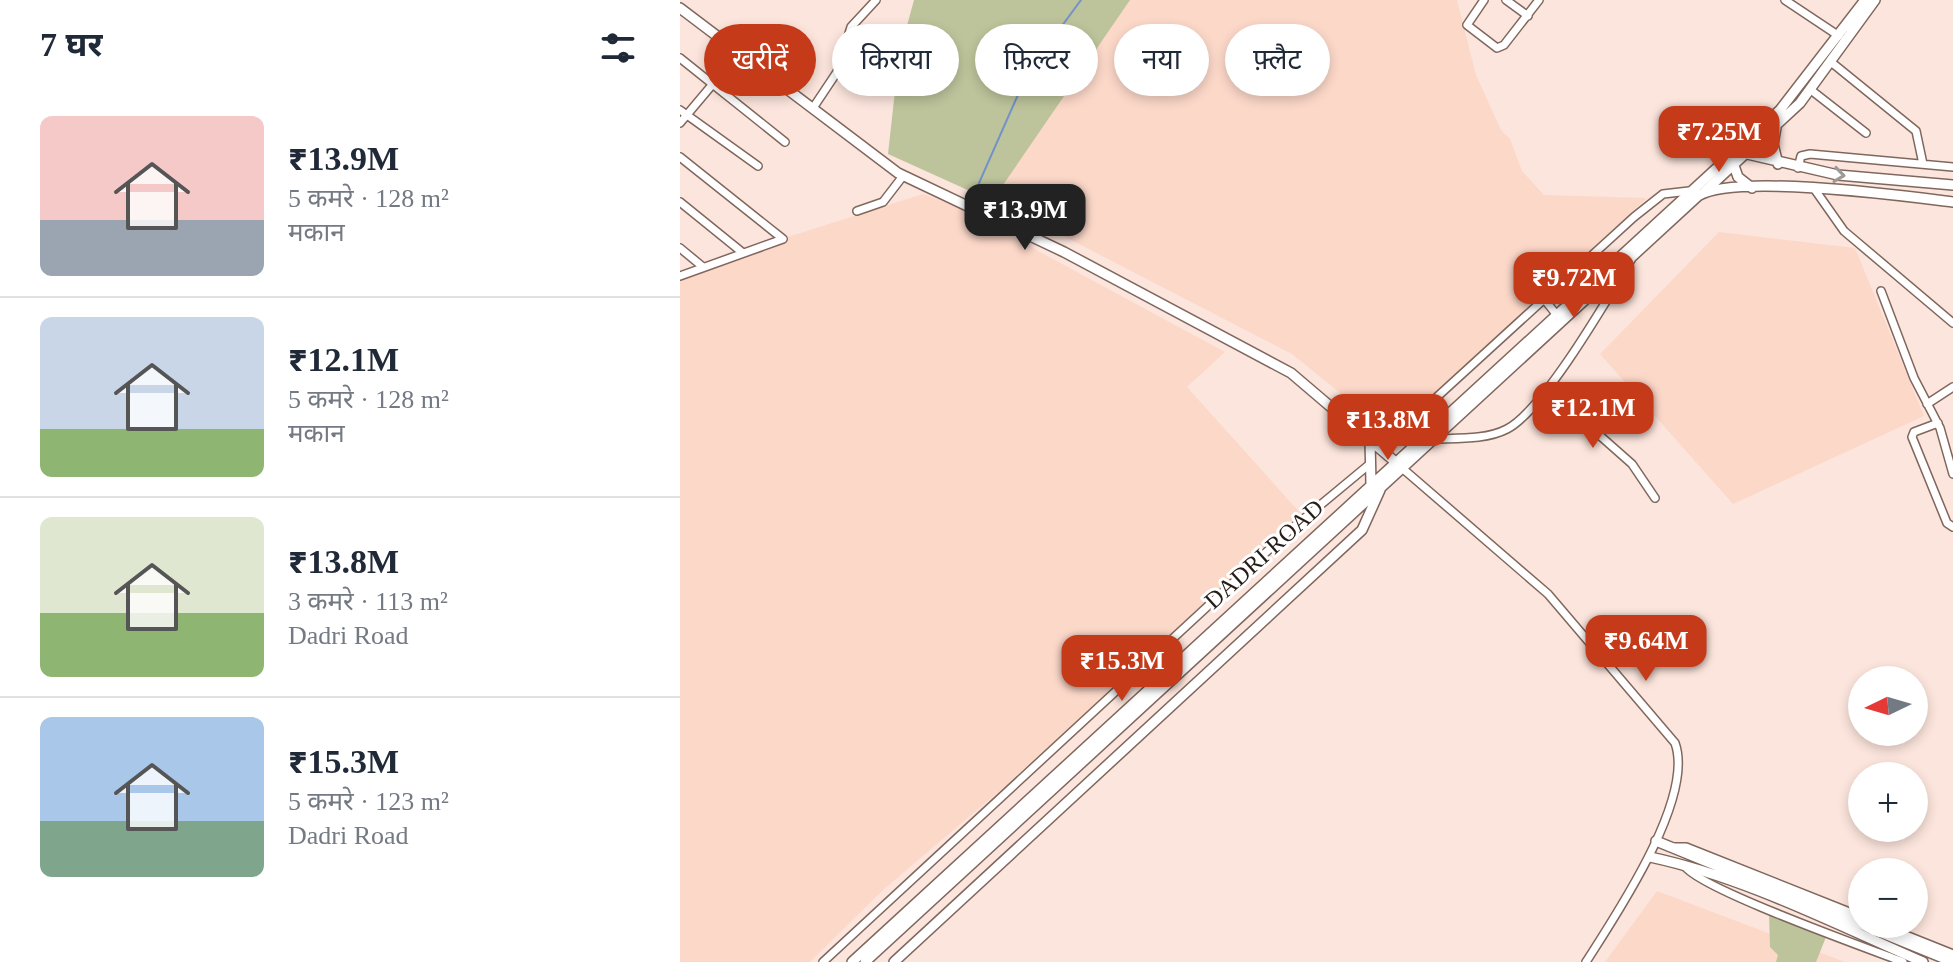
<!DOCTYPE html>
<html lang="hi">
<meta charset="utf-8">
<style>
:root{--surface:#fff;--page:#f2f2f3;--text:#1f2937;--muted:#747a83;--line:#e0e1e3;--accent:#c53b1a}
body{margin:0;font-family:"Times New Roman","Noto Sans Devanagari",serif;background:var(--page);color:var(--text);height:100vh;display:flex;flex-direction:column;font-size:30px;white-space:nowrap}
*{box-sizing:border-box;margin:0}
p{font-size:26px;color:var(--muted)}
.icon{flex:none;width:44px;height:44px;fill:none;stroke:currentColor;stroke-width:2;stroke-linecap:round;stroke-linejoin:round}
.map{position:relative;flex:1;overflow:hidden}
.drawer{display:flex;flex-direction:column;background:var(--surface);width:680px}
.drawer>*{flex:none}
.banner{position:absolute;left:24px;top:24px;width:760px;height:72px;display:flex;gap:16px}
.needle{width:52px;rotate:265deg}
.fabs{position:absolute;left:1168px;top:666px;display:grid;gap:16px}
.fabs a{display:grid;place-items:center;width:80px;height:80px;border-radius:50%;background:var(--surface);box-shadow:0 4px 12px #0003;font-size:40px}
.price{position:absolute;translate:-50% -68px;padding:0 18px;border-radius:16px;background:var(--accent);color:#fff;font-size:26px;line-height:52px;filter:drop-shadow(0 2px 4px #0008)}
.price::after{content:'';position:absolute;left:50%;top:48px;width:24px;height:18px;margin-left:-12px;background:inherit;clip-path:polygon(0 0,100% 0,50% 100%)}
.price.selected{background:#222;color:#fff}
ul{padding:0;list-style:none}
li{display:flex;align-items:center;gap:24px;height:200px;padding:0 40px}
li+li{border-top:2px solid var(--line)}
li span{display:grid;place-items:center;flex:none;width:224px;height:160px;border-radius:12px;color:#555}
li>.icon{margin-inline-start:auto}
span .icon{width:96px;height:96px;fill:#fffc;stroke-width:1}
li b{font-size:34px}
h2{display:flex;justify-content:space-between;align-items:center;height:96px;padding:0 40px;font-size:34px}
.pill{padding:0 28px;border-radius:36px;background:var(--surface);box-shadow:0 4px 12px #0003;font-size:28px;line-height:72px}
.pill.selected{background:var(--accent);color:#fff}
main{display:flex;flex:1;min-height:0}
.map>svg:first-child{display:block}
.built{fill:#fcd8c9}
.green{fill:#bdc49b}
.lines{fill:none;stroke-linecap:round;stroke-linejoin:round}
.stream{stroke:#7392c8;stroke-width:2}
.street-casing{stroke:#80675d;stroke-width:10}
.secondary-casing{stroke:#80675d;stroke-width:12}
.street{stroke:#fff;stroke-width:7}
.secondary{stroke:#fff;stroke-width:9}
.oneway{stroke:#9d9997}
.labels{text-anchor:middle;stroke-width:6;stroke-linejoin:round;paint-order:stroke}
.street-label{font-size:24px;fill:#261c18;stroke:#fff}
</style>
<main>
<section class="drawer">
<h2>7 घर<svg class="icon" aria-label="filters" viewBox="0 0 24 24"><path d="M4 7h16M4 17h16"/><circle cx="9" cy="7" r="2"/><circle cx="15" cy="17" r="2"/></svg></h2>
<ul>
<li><span style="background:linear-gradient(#f6c9c9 65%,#9aa5b1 0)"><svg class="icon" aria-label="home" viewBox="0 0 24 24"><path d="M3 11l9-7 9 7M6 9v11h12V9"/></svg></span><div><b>₹13.9M</b><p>5 कमरे · 128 m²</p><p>मकान</p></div></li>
<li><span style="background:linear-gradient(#c9d6e8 70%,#8fb573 0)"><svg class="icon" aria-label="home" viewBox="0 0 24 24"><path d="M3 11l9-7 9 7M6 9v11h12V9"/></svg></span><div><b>₹12.1M</b><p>5 कमरे · 128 m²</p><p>मकान</p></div></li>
<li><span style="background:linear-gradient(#dfe7d0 60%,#8fb573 0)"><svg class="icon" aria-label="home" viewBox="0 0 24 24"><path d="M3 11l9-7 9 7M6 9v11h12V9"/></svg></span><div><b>₹13.8M</b><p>3 कमरे · 113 m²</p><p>Dadri Road</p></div></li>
<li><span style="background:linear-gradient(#a9c7e8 65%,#7fa58c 0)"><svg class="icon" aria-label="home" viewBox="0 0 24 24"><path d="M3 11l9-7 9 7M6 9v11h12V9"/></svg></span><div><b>₹15.3M</b><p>5 कमरे · 123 m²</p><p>Dadri Road</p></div></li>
</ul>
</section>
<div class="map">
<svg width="1273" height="962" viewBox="0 0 1273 962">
<rect width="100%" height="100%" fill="#fce5dc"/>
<path class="built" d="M 430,0 L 777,0 L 796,75 L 821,130 L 830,139 L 842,171 L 864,195 L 967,198 L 711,434 L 612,354 L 304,195 Z
M 243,194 L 273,205 L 545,352 L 507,387 L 622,515 L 324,787 L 203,890 L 130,962 L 0,962 L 0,276 L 4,270 Z
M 1039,232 L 1175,248 L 1244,416 L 1053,504 L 920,354 Z
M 977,891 L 1165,962 L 925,962 Z"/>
<path class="green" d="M 234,0 L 450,0 L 312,201 L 208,154 L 219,55 Z
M 1089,912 L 1146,937 L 1136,962 L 1096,962 L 1098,955 L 1090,947 Z"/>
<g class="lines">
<path class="stream" d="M 299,183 L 348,72 L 401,0"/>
<defs>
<path id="street" d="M 804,0 L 787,25 L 817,48 L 824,45 L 859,0
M 826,0 L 848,16
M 1105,0 L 1159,36
M 0,58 L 105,142
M 1151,62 L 1236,131 L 1243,164
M 1131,90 L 1186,133
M 133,108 L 157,72 L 171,27 L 196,0
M 0,110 L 78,166
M 0,123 L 59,53
M 0,157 L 103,239 L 0,276
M 1118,168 L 1121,156 L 1130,154 L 1273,167
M 1133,187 L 1164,231 L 1273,323
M 0,202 L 63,253
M 177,211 L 203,202 L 223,176
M 0,248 L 23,267
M 1201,291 L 1234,378 L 1260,428 L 1273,474
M 864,299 L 876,314
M 866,388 L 952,464 L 975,498
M 1247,404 L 1273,387
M 1258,423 L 1234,432 L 1232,437 L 1267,523 L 1273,527
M 712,438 L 954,217 L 983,194 L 1009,191
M 753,439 C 777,438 806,440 827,429 C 863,411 928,298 951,260
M 722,468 L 868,594 L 995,743 C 1015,798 936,915 906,962
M 993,847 L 1006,847 L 1182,917
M 1004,865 C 1014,887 1190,949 1223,962
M 1198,924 L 1273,954
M 143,962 L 609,531 L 691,463"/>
<path id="secondary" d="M 0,8 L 218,173 L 384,252 L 611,373 L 719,465
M 1096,128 L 1093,144 L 1098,164
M 1063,153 L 1158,175 L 1273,185
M 1052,160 L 1058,177 L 1072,188
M 1023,193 L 1120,103 L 1195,0
M 687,434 L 711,440 L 746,432
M 690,440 L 691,484
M 976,841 L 1273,962
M 970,857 C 1064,877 1155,924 1243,962
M 172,962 L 1100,110 L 1185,0
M 185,962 L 1018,196 C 1055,173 1225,196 1273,202
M 214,962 L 682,530 L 700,490"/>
</defs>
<use href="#street" class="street-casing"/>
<use href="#secondary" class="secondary-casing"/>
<use href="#street" class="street"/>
<use href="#secondary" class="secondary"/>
</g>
<defs><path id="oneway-chevron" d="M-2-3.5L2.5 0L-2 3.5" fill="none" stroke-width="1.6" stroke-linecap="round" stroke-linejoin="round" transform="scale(2)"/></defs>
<use class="oneway" href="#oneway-chevron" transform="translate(1159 175) rotate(8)"/>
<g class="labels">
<g class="street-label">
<text transform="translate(584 554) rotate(-42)" y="8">DADRI ROAD</text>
</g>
</g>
</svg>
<div class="fabs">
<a><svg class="needle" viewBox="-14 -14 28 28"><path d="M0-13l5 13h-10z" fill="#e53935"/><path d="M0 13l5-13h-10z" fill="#747a83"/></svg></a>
<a>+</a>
<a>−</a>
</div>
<b class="price" style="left:1039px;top:174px">₹7.25M</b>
<b class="price selected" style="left:345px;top:252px">₹13.9M</b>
<b class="price" style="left:894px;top:320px">₹9.72M</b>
<b class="price" style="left:913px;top:450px">₹12.1M</b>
<b class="price" style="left:708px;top:462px">₹13.8M</b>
<b class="price" style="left:966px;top:683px">₹9.64M</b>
<b class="price" style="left:442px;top:703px">₹15.3M</b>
<div class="banner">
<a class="pill selected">खरीदें</a>
<a class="pill">किराया</a>
<a class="pill">फ़िल्टर</a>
<a class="pill">नया</a>
<a class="pill">फ़्लैट</a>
</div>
</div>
</main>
